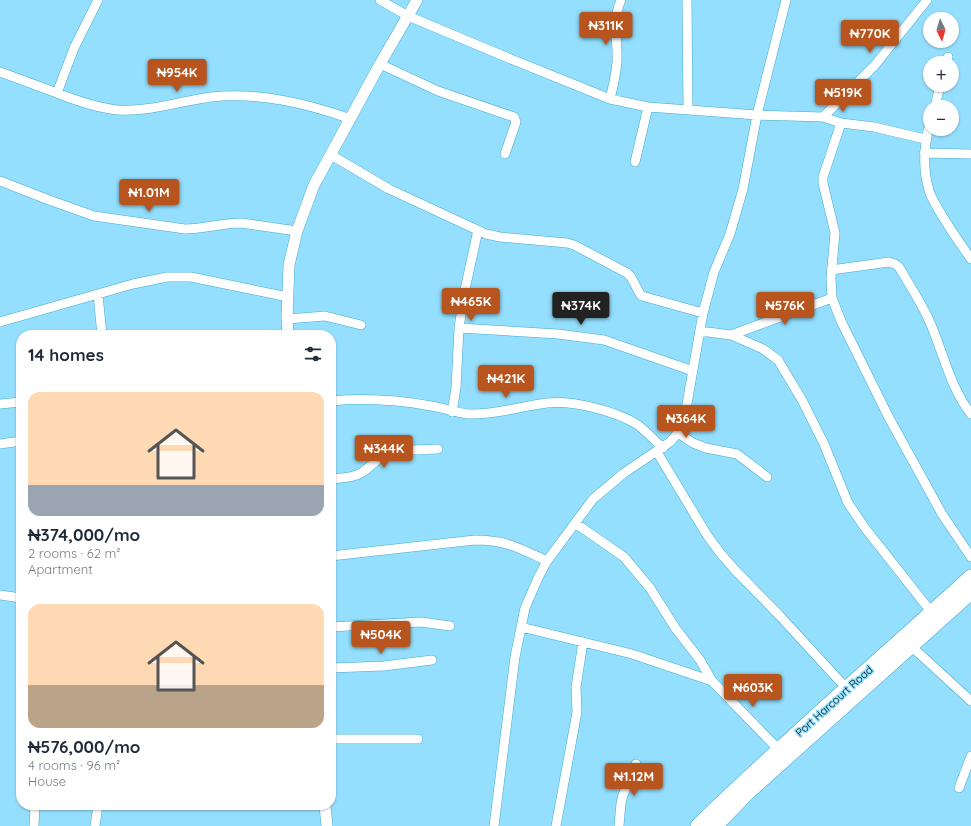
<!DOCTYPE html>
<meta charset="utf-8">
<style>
:root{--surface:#fff;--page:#f6f6f7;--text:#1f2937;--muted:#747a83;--accent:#b8551e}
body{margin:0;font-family:Quicksand,sans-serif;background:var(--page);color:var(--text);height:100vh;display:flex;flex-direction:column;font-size:15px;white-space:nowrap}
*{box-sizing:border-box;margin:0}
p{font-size:13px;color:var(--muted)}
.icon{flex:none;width:22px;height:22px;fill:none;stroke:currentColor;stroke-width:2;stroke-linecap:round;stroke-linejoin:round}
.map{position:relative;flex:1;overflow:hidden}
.side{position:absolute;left:16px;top:330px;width:320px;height:480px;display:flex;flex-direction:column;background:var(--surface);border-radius:16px;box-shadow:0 1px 3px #0004}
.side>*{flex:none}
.needle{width:26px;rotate:175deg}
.controls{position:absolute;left:923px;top:12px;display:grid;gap:8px}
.controls a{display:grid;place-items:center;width:36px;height:36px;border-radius:50%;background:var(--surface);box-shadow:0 1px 3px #0004;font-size:20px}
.price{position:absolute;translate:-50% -34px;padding:0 9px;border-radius:4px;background:var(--accent);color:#fff;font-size:13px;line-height:26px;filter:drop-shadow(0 1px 2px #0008)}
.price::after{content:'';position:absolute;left:50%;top:24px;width:12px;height:9px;margin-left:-6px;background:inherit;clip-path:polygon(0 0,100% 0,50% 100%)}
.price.selected{background:#222;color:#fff}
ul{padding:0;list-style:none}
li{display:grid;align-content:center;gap:8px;height:212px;padding:0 12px}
li span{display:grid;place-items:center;height:124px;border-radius:12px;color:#555}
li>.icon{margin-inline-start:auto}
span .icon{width:72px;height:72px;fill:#fffc;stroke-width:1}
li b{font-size:17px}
h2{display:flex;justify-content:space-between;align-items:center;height:48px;padding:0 12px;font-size:17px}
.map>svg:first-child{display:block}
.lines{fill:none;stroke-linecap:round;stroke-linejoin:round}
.minor-casing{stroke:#44aace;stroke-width:10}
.tertiary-casing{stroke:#44aace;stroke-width:12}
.trunk-casing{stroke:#44aace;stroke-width:16}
.minor{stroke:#fff;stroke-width:9}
.tertiary{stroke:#fff;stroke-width:11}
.trunk{stroke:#fff;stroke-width:15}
.labels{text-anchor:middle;stroke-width:3;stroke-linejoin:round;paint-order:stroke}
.street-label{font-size:11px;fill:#01141c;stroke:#94dffe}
</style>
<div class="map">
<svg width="971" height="826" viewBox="0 0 971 826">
<rect width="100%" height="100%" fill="#94dffe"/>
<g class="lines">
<defs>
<path id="minor" d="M 380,0 L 408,16 L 506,57 L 610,99 L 648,107 L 757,115 L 823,117 L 841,123 L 874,127 L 925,139
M 687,0 L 688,110
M 946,63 L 948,57
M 380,64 L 438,91 L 514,117 L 516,122 L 505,154
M 0,72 C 19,79 38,86 57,93 C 77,101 97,108 118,110 C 150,112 180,101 211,97 C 259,92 305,103 351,119
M 57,93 L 74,48 L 98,0
M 610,99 C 613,87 616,74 617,62 C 618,41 612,20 621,0
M 935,107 L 940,85
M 823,117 L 875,65 L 927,0
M 841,123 L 823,177 L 823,183 L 835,233 L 831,278 L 832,298 L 841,321 L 888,416 L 942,514 L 971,557
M 930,123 C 924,145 922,167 929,190 C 930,196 934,201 937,207 C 947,225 959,242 971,259
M 924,153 L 971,154
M 331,155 L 389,189 L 486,234 L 500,237 L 567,243 L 574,245 L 627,273 L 631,277 L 640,294 L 642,296 L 703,313
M 635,162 L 648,107
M 0,181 L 49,200 L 94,216 L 185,229 C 204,229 222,223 241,223 L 297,231
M 831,270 L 889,262 L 895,264 L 899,267 C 909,284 920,301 928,318 C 943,350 949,386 971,414
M 98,295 L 102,335
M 287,319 L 325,316 L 361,325
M 0,322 L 133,284 L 167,277 L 191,277 L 288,297
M 459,328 L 558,334 L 604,340 L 693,371
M 700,331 L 731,335 L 763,349 L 778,360 L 802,400 L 824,444 L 848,503 L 865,528 L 932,613
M 731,335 L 832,298
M 331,401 C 364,398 398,400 431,406 C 444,408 456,413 469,414 C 495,415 522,406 547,403 C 573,400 616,411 638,425 C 647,432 655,441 663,448
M 0,404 L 21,402
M 452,412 L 456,388 L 459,328 L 464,294 L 478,230
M 678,433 L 693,443 L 706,448 L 737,454 L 767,477
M 0,444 L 21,441
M 657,452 L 707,535 L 721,554 L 735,570 L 779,615 L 847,689
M 331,479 C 341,478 353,478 361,473 C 369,468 375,461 383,456 C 399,448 421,450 438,449
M 575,523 L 624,557 L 650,588 L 676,629 L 700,660 L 712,681 L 779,750
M 331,556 L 475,540 C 506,540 519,548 547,561
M 0,595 L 21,598
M 331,627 L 421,622 L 450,626
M 521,627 L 632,654 L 712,681
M 911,646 L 971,701
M 331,668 L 384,666 L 432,660
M 331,739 L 418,739
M 959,788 L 971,756
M 34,826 L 35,805
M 95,826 L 98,805
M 494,826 L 515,657 L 525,608 L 538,578 L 547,561 L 593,499 L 624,473 L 670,442 L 678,433 L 685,415 L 703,313 L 714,272 L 730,234 L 743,189 L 757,115 L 786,0
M 556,826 L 577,712 L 576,687 L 583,642
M 619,826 L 621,803 L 623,795 L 636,764"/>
<path id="tertiary" d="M 288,335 L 287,319 L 289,265 L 297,231 L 314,185 L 380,64 L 417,0
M 325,805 L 327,826"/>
<path id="trunk" d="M 698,826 C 786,740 880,660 971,577
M 715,826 L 748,792 L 971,592"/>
</defs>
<use href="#minor" class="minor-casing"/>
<use href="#tertiary" class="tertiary-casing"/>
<use href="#trunk" class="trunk-casing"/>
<use href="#minor" class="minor"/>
<use href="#tertiary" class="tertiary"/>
<use href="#trunk" class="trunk"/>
</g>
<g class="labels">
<g class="street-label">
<text transform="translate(834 701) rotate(-42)" y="4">Port Harcourt Road</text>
</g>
</g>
</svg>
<div class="controls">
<a><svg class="needle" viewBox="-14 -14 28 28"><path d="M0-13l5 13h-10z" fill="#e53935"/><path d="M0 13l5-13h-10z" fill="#747a83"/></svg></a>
<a>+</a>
<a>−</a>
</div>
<b class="price" style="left:606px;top:46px">₦311K</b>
<b class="price" style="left:870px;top:54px">₦770K</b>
<b class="price" style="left:177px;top:93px">₦954K</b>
<b class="price" style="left:843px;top:113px">₦519K</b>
<b class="price" style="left:149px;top:213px">₦1.01M</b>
<b class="price" style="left:471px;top:322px">₦465K</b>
<b class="price selected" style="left:581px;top:326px">₦374K</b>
<b class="price" style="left:785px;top:326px">₦576K</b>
<b class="price" style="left:506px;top:399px">₦421K</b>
<b class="price" style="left:686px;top:439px">₦364K</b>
<b class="price" style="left:384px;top:469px">₦344K</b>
<b class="price" style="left:381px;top:655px">₦504K</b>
<b class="price" style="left:753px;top:708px">₦603K</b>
<b class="price" style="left:634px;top:797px">₦1.12M</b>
<section class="side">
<h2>14 homes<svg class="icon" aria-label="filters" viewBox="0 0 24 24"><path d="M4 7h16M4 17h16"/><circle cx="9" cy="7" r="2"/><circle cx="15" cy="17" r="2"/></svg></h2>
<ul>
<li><span style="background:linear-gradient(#ffd9b3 75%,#9aa5b1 0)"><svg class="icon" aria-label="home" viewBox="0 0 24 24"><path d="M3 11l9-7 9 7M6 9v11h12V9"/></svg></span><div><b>₦374,000/mo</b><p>2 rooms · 62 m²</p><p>Apartment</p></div></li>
<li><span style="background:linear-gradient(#ffd9b3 65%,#b9a48a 0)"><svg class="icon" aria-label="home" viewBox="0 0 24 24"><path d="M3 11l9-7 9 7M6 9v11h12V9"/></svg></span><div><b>₦576,000/mo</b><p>4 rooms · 96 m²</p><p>House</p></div></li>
</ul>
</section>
</div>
